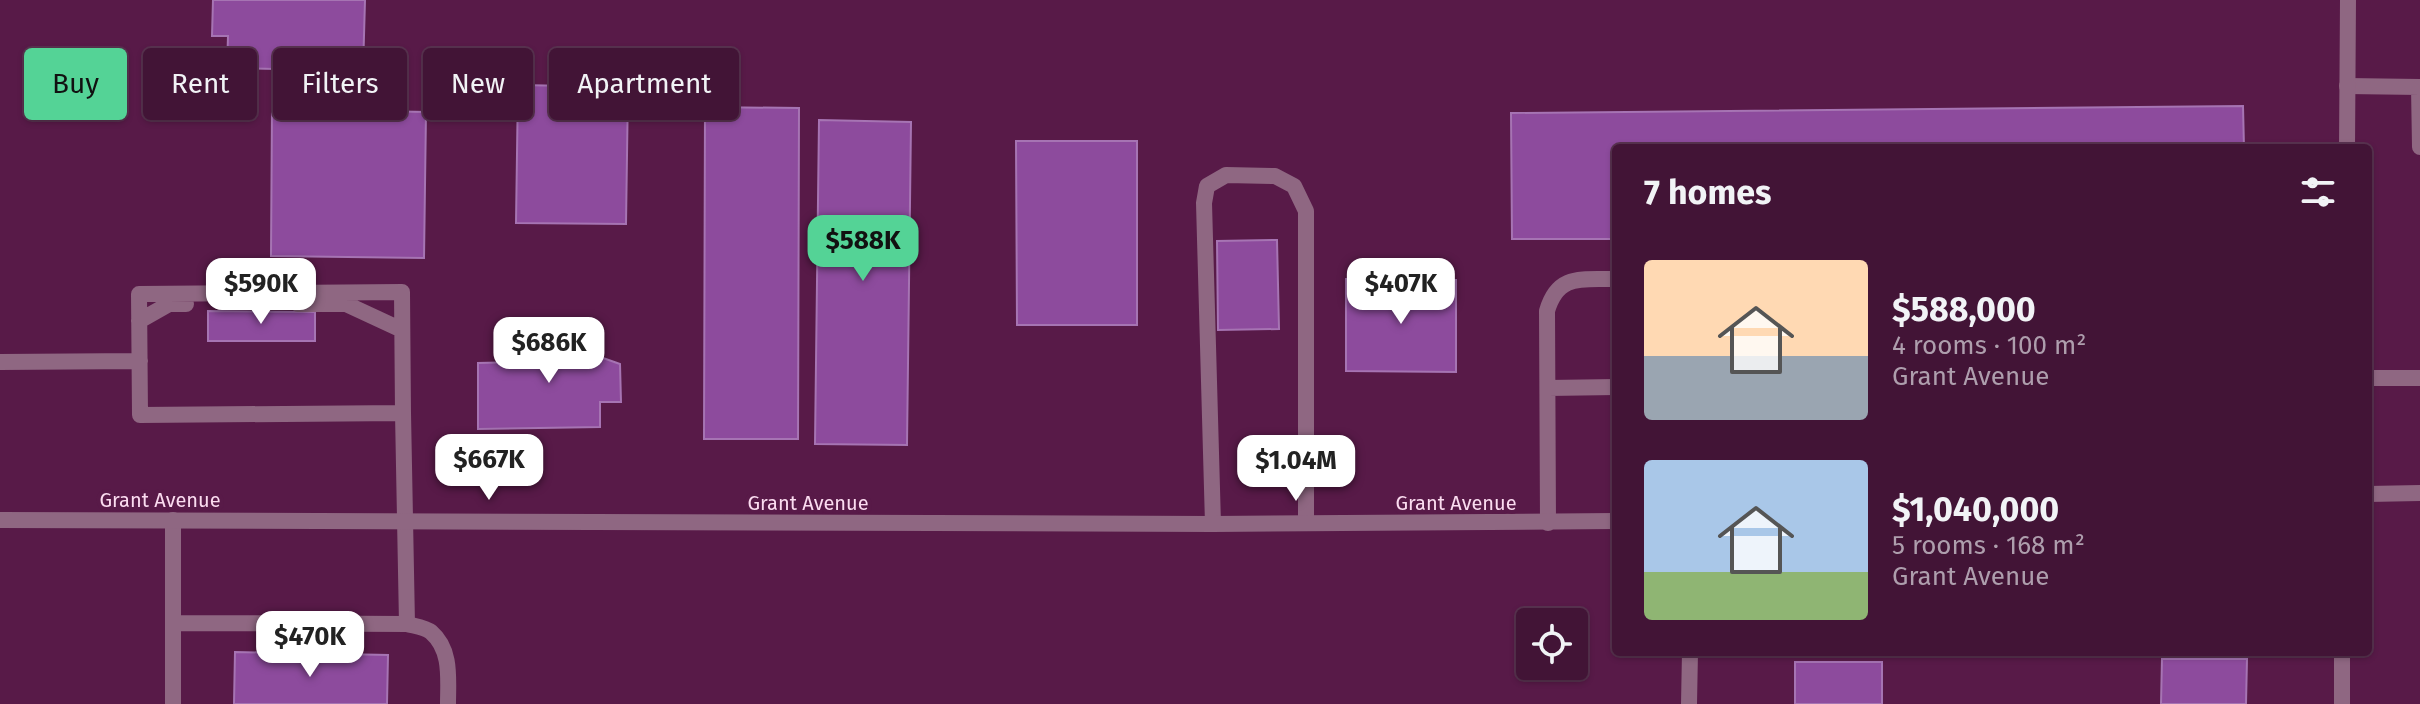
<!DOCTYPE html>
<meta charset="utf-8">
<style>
:root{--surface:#421436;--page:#491d3e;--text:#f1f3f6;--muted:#ae9ead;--line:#5a3351;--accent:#54d396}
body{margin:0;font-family:"Fira Sans",sans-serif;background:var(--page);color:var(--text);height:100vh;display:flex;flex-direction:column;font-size:30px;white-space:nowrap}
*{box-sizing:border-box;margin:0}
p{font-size:26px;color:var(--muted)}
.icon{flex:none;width:44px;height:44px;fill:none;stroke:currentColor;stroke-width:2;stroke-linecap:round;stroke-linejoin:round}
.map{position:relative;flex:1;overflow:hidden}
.panel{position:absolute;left:1612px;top:144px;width:760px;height:512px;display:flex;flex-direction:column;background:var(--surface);border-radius:8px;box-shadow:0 2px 6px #0004,0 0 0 2px var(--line)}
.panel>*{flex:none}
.hud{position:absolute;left:24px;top:48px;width:760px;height:72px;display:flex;gap:16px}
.buttons{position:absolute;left:1516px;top:608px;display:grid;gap:16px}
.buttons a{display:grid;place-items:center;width:72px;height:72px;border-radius:8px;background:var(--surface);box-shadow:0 2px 6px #0004,0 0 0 2px var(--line);font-size:40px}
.price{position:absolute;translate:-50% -68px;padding:0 18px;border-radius:16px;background:#fff;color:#222;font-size:26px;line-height:52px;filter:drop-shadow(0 2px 4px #0008)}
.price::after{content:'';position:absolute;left:50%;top:48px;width:24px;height:18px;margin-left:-12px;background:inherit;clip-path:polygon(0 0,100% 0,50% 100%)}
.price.current{background:var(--accent);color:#111}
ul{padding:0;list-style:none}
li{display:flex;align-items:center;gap:24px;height:200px;padding:0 32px}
li span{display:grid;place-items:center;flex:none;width:224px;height:160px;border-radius:8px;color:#555}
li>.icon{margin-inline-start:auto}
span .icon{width:96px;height:96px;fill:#fffc;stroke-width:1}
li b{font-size:34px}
h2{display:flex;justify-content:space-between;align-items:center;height:96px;padding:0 32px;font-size:34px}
.pill{padding:0 28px;border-radius:8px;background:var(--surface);box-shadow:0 2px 6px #0004,0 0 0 2px var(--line);font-size:28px;line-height:72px}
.pill.current{background:var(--accent);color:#111}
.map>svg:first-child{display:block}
.building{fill:#8d4b9d;stroke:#a674b3;stroke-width:2}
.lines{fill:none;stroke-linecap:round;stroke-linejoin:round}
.lane{stroke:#8f6782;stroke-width:16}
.street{stroke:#8f6782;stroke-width:16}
.labels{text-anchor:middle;stroke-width:8;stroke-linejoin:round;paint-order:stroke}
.street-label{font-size:20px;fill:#fbdcf0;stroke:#581a48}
</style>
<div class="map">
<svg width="2420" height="704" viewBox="0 0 2420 704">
<rect width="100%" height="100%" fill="#581a48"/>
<path class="building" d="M 213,0 L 365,0 L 363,71 L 227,68 L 228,36 L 212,36 Z
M 518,85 L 628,87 L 626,224 L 516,223 Z
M 2243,106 L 2244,148 L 1616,148 L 1616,239 L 1512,239 L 1511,113 Z
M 705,107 L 799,108 L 798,439 L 704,439 Z
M 272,109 L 426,112 L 424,258 L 271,256 Z
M 819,120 L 911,122 L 907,445 L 815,444 Z
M 1016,141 L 1137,141 L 1137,325 L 1017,325 Z
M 1277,240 L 1279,329 L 1218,330 L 1217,241 Z
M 1346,279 L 1456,280 L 1456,372 L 1346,371 Z
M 208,311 L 315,312 L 315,341 L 208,341 Z
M 603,334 L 603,358 L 620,364 L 621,402 L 600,402 L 600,427 L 478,429 L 478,363 L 523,362 L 522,336 Z
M 235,652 L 388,655 L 387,704 L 234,704 Z
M 2162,659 L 2247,659 L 2246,704 L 2161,704 Z
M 1795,662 L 1882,662 L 1882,704 L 1795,704 Z"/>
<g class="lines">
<path class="lane" d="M 2347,86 L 2420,87
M 2419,87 L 2420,147
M 402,292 L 403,413 L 140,415 L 139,294 Z
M 298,304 L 346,304 L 402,330
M 139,321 L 169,304 L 186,304
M 0,362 L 140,361
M 2368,378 L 2420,378
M 1548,388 L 1616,387
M 403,413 L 407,624
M 173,520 L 173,704
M 1548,523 L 1547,311 C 1558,273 1582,280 1616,279
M 1213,524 L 1204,203 L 1207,186 L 1226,175 L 1275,176 L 1294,186 L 1306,211 L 1306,523
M 173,623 L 407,624 C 414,626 425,627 431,632 C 452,650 448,679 448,704
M 1689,704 L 1690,652"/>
<path class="street" d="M 2347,148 L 2348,0
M 2368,494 L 2420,493
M 0,520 L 1213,524 L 1616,521
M 2342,704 L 2342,652"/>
</g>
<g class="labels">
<g class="street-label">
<text x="160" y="507">Grant Avenue</text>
<text x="808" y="510">Grant Avenue</text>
<text x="1456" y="510">Grant Avenue</text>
</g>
</g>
</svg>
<div class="buttons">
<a><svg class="icon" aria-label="locate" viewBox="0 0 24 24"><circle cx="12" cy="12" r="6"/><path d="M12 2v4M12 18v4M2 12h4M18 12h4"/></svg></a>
</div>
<b class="price current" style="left:863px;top:283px">$588K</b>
<b class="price" style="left:261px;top:326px">$590K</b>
<b class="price" style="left:1401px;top:326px">$407K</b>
<b class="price" style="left:549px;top:385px">$686K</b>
<b class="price" style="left:489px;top:502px">$667K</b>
<b class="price" style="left:1296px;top:503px">$1.04M</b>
<b class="price" style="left:310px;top:679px">$470K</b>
<div class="hud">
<a class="pill current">Buy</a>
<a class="pill">Rent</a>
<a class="pill">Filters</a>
<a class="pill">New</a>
<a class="pill">Apartment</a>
</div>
<section class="panel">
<h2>7 homes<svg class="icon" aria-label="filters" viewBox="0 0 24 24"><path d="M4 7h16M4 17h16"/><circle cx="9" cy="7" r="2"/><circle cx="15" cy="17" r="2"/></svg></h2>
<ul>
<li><span style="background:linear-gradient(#ffd9b3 60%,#9aa5b1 0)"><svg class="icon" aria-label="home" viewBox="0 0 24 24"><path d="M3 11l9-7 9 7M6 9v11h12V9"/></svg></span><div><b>$588,000</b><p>4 rooms · 100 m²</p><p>Grant Avenue</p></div></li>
<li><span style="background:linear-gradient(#a9c7e8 70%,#8fb573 0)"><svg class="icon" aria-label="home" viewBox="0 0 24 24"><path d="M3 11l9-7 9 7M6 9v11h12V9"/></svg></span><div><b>$1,040,000</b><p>5 rooms · 168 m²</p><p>Grant Avenue</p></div></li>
</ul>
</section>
</div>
